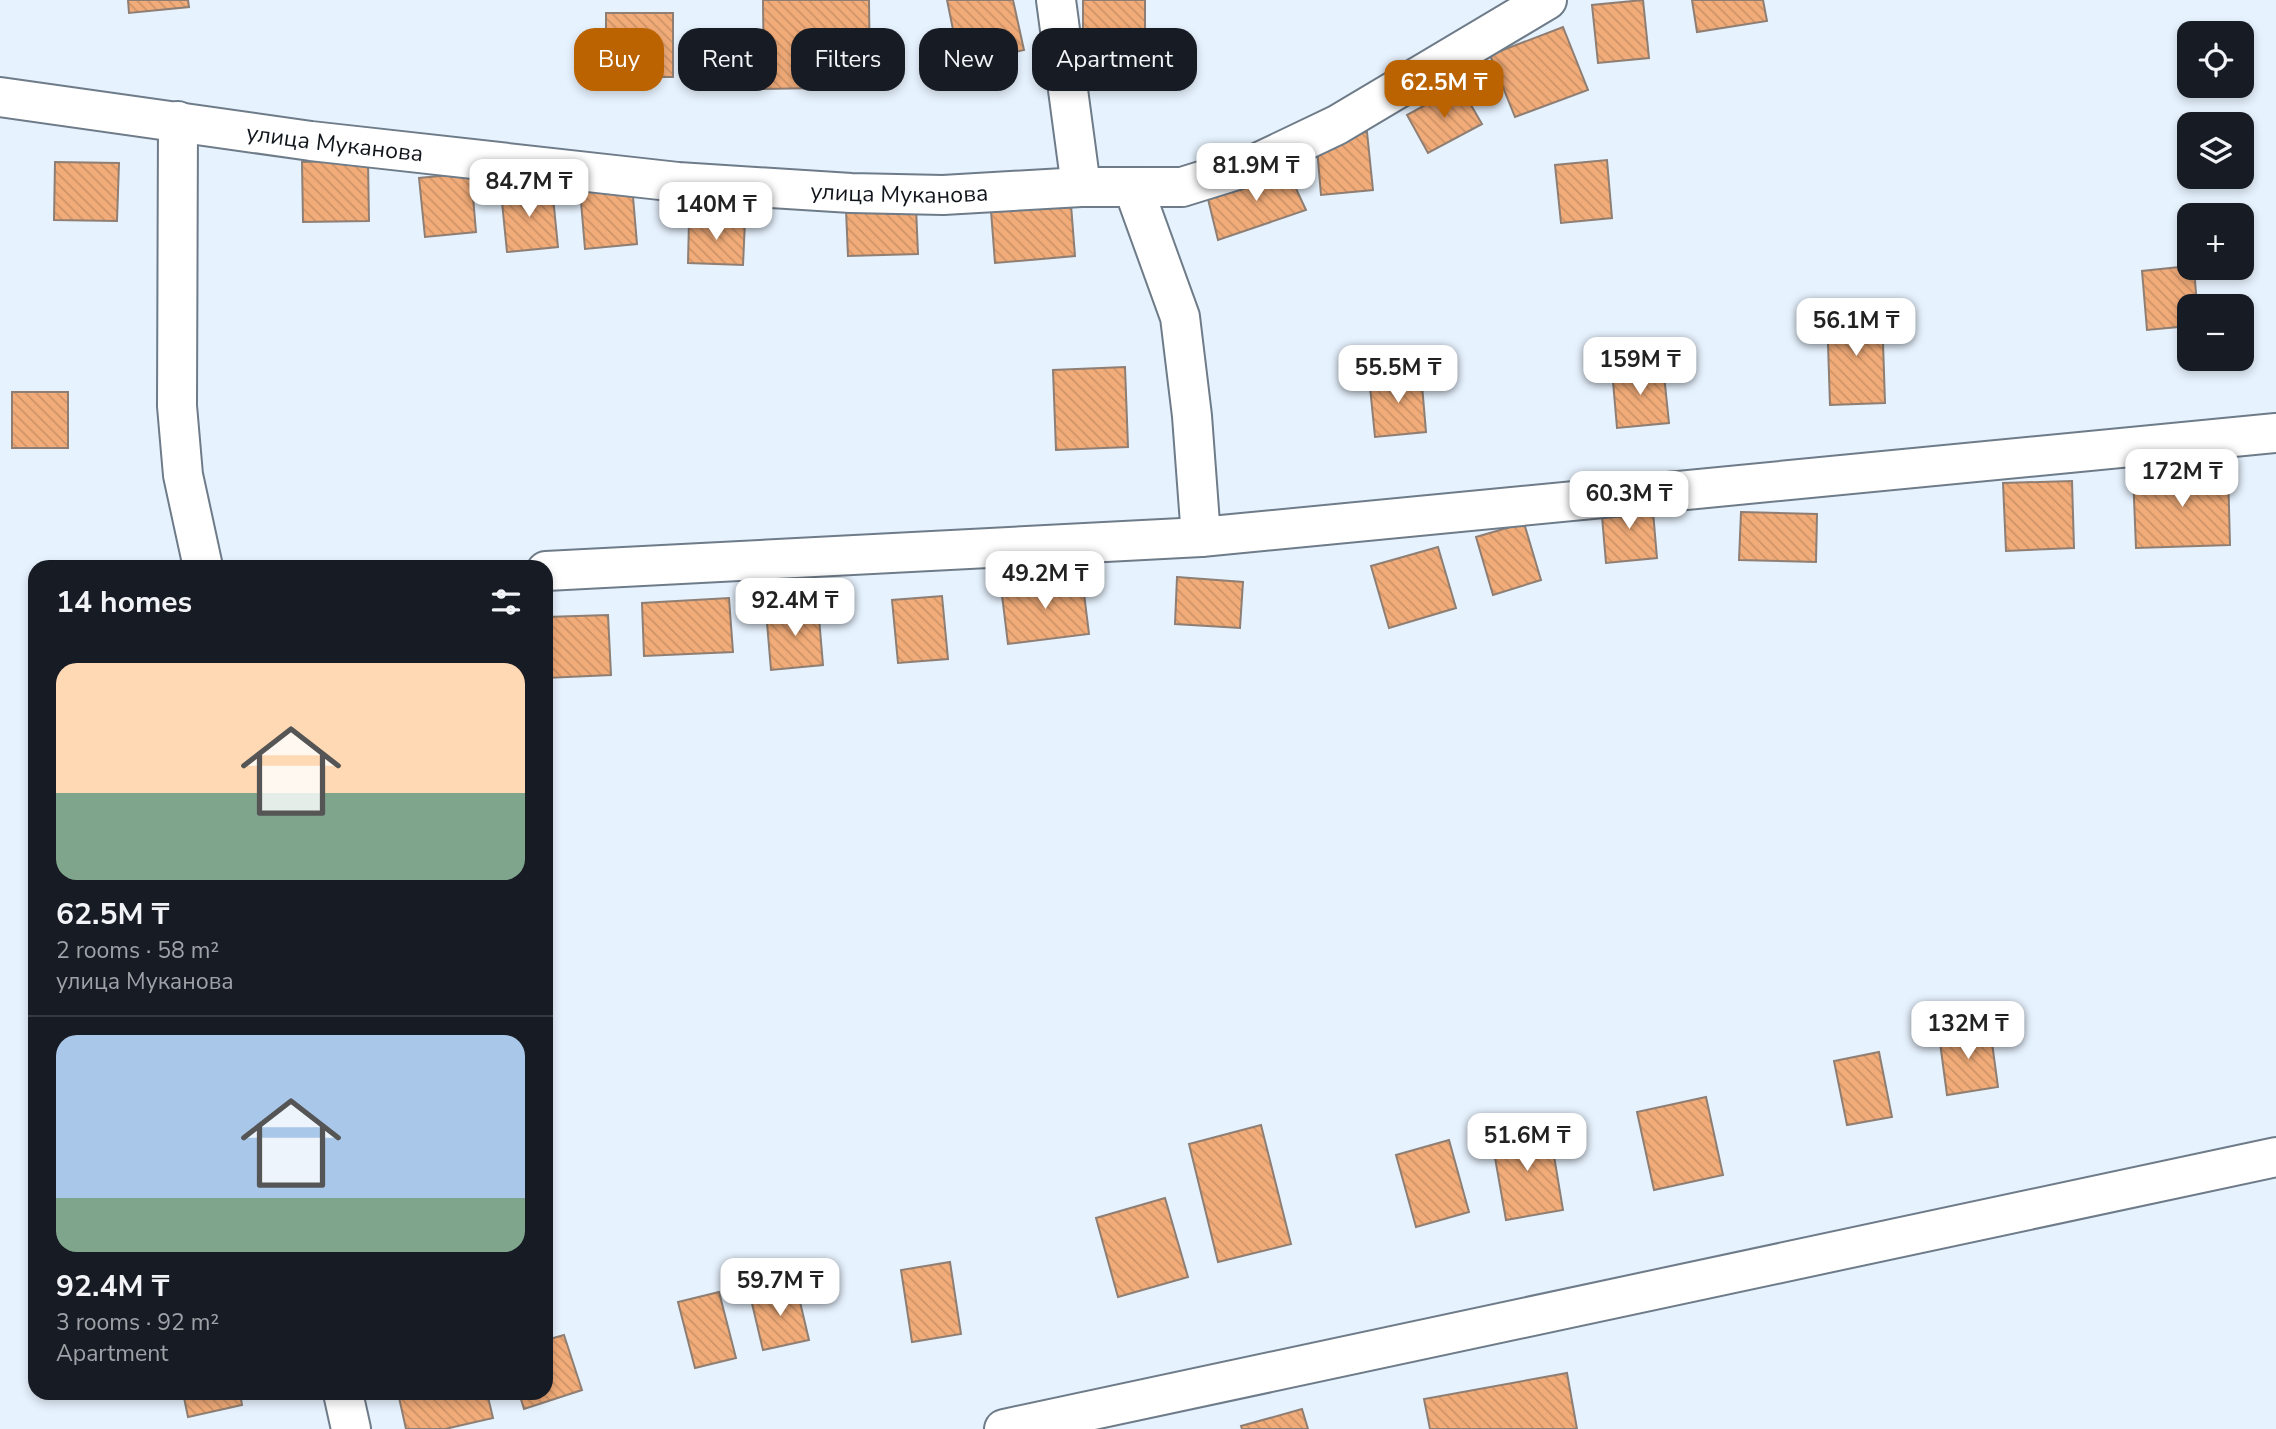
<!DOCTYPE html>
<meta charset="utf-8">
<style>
:root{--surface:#171b24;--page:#20242c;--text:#f1f3f6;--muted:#9ea1a6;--line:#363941;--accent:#bc6301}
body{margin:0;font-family:"Nunito Sans",sans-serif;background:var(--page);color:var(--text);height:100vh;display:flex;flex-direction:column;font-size:26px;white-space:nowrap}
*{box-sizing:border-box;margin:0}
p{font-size:23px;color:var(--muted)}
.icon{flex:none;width:38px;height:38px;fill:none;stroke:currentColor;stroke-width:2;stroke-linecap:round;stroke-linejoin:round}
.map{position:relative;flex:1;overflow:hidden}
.drawer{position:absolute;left:28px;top:560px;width:525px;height:840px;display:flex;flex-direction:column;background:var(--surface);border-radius:21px;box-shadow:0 4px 10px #0003}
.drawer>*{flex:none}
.banner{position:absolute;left:574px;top:28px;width:665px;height:63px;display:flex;gap:14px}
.buttons{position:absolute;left:2177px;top:21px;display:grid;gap:14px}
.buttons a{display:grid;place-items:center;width:77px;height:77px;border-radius:14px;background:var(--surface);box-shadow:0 4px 10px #0003;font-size:35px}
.price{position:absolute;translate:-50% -60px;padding:0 16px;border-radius:14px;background:#fff;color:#222;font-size:23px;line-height:46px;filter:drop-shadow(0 2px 4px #0008)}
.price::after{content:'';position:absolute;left:50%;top:42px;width:21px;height:16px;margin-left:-10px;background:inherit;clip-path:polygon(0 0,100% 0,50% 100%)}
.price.active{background:var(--accent);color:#fff}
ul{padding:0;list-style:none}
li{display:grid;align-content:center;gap:14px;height:371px;padding:0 28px}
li+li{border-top:2px solid var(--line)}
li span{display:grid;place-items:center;height:217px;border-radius:21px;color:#555}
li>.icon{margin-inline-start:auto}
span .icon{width:126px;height:126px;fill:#fffc;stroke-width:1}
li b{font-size:30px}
h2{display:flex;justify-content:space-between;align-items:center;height:84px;padding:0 28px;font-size:30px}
.pill{padding:0 24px;border-radius:21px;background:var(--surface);box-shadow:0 4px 10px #0003;font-size:24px;line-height:63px}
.pill.active{background:var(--accent);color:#fff}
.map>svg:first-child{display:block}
.building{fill:url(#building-back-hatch);stroke:#8e7e73;stroke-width:2}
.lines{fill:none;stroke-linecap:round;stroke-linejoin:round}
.street-casing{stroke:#6e7b88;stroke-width:42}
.street{stroke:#fff;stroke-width:38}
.labels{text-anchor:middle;stroke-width:7;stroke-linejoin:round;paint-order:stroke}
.street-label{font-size:23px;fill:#11161c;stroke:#fdfdfd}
</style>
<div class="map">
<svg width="2276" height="1429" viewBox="0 0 2276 1429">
<defs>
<pattern id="building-back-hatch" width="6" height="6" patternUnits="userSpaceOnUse" patternTransform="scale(1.75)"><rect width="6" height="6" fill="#f2ac79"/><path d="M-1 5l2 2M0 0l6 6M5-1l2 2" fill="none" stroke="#ce9368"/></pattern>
</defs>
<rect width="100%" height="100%" fill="#e6f2fe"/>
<path class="building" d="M 128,0 L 188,0 L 189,7 L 129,13 Z
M 763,0 L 869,0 L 870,87 L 764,89 Z
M 947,0 L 1013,0 L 1024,50 L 960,64 Z
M 1083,0 L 1145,0 L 1145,51 L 1083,51 Z
M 1643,0 L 1649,58 L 1598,63 L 1592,5 Z
M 1692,0 L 1763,0 L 1767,21 L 1697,32 Z
M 606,13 L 673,13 L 673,77 L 606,77 Z
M 1563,27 L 1588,90 L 1515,117 L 1490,55 Z
M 1460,86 L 1482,124 L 1428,153 L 1407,115 Z
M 1367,132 L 1373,190 L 1321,195 L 1316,136 Z
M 368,160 L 369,221 L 303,222 L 302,162 Z
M 1607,160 L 1612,218 L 1561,223 L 1555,165 Z
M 55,162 L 119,163 L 117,221 L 54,220 Z
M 1284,163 L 1306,210 L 1218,240 L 1208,199 Z
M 471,173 L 476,232 L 425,237 L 419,178 Z
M 632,185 L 637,244 L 585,249 L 580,190 Z
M 552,187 L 558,247 L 507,252 L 501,192 Z
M 1070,192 L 1075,256 L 995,263 L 990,198 Z
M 916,207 L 918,254 L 848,256 L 846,210 Z
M 689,220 L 745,221 L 743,265 L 688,263 Z
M 2189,266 L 2194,268 L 2197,306 L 2189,306 L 2189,326 L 2147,330 L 2142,271 Z
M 1882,312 L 1885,403 L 1830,405 L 1827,314 Z
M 1663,365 L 1669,423 L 1617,428 L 1612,370 Z
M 1125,367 L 1128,447 L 1056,450 L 1053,370 Z
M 1421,373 L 1426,432 L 1375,437 L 1369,377 Z
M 12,392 L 68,392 L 68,448 L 12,448 Z
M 2228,470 L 2230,545 L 2136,548 L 2133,474 Z
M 2072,481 L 2074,548 L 2006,551 L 2003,483 Z
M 1652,500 L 1657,558 L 1606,563 L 1601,505 Z
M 1741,512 L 1817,514 L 1816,562 L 1739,560 Z
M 1524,523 L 1541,580 L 1493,595 L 1476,537 Z
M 1438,547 L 1456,608 L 1389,628 L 1371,566 Z
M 1082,577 L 1089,634 L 1008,644 L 1001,587 Z
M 1177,577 L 1243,582 L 1240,628 L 1175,624 Z
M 942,596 L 948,659 L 898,663 L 892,600 Z
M 729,598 L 733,652 L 644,656 L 642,603 Z
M 818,606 L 823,665 L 771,670 L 766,611 Z
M 608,615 L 611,675 L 546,678 L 546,617 Z
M 1990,1028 L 1998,1087 L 1947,1095 L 1939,1035 Z
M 1879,1052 L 1892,1117 L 1847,1125 L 1834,1061 Z
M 1706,1097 L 1723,1175 L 1654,1190 L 1637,1112 Z
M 1261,1125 L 1291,1244 L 1218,1262 L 1189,1144 Z
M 1549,1126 L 1563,1210 L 1506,1220 L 1491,1135 Z
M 1449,1140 L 1469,1212 L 1416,1227 L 1396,1155 Z
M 1165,1198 L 1188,1277 L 1118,1297 L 1096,1218 Z
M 950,1262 L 961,1334 L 912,1342 L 901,1270 Z
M 796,1285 L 809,1340 L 763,1350 L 750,1295 Z
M 719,1292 L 736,1358 L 695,1368 L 678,1302 Z
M 564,1335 L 582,1390 L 524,1409 L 519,1393 L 546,1393 L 546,1340 Z
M 1567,1373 L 1577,1429 L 1430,1429 L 1424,1399 Z
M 183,1393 L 240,1393 L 242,1405 L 188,1417 Z
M 398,1393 L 487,1393 L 493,1418 L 445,1429 L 406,1429 Z
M 1302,1409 L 1308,1429 L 1242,1429 L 1241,1426 Z"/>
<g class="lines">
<defs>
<g id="street">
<path d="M 1056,0 L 1081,187"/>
<path id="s1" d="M 0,97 L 311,141 L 678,182 L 851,193 L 943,195 L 1081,187 L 1182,187 L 1253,165 L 1337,125 L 1547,0"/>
<path d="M 178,121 L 177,406 L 183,475 L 203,567"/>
<path d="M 1133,187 L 1180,317 L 1192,416 L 1201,537"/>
<path d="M 546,571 L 1201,537 L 2276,433"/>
<path d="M 343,1393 L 351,1429"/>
<path d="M 1004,1429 L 2276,1157"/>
</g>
</defs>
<use href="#street" class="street-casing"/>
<use href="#street" class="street"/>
</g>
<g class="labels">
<g class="street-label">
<text dy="8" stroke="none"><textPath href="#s1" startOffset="338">улица Муканова</textPath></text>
<text dy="8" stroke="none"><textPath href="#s1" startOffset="905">улица Муканова</textPath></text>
</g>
</g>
</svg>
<div class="buttons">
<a><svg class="icon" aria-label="locate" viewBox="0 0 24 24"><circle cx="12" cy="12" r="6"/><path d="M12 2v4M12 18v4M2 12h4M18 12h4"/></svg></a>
<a><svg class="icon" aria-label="layers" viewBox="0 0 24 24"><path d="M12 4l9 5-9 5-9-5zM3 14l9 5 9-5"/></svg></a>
<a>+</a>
<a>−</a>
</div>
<b class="price active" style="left:1444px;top:120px">62.5M ₸</b>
<b class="price" style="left:1256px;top:203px">81.9M ₸</b>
<b class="price" style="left:529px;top:219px">84.7M ₸</b>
<b class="price" style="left:716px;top:242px">140M ₸</b>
<b class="price" style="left:1856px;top:358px">56.1M ₸</b>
<b class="price" style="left:1640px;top:397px">159M ₸</b>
<b class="price" style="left:1398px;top:405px">55.5M ₸</b>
<b class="price" style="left:2182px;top:509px">172M ₸</b>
<b class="price" style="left:1629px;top:531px">60.3M ₸</b>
<b class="price" style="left:1045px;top:611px">49.2M ₸</b>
<b class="price" style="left:795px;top:638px">92.4M ₸</b>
<b class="price" style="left:1968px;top:1061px">132M ₸</b>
<b class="price" style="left:1527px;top:1173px">51.6M ₸</b>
<b class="price" style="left:780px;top:1318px">59.7M ₸</b>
<div class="banner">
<a class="pill active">Buy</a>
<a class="pill">Rent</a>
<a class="pill">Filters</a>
<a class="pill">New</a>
<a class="pill">Apartment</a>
</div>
<section class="drawer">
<h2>14 homes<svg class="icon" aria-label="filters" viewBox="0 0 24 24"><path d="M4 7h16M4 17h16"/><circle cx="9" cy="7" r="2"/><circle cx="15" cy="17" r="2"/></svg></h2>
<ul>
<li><span style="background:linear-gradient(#ffd9b3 60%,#7fa58c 0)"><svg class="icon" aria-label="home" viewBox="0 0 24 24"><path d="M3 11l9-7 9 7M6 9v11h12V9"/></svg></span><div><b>62.5M ₸</b><p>2 rooms · 58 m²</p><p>улица Муканова</p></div></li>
<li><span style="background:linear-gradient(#a9c7e8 75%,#7fa58c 0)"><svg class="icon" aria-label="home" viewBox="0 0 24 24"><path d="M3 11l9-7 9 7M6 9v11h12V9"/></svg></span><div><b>92.4M ₸</b><p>3 rooms · 92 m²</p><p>Apartment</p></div></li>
</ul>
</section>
</div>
